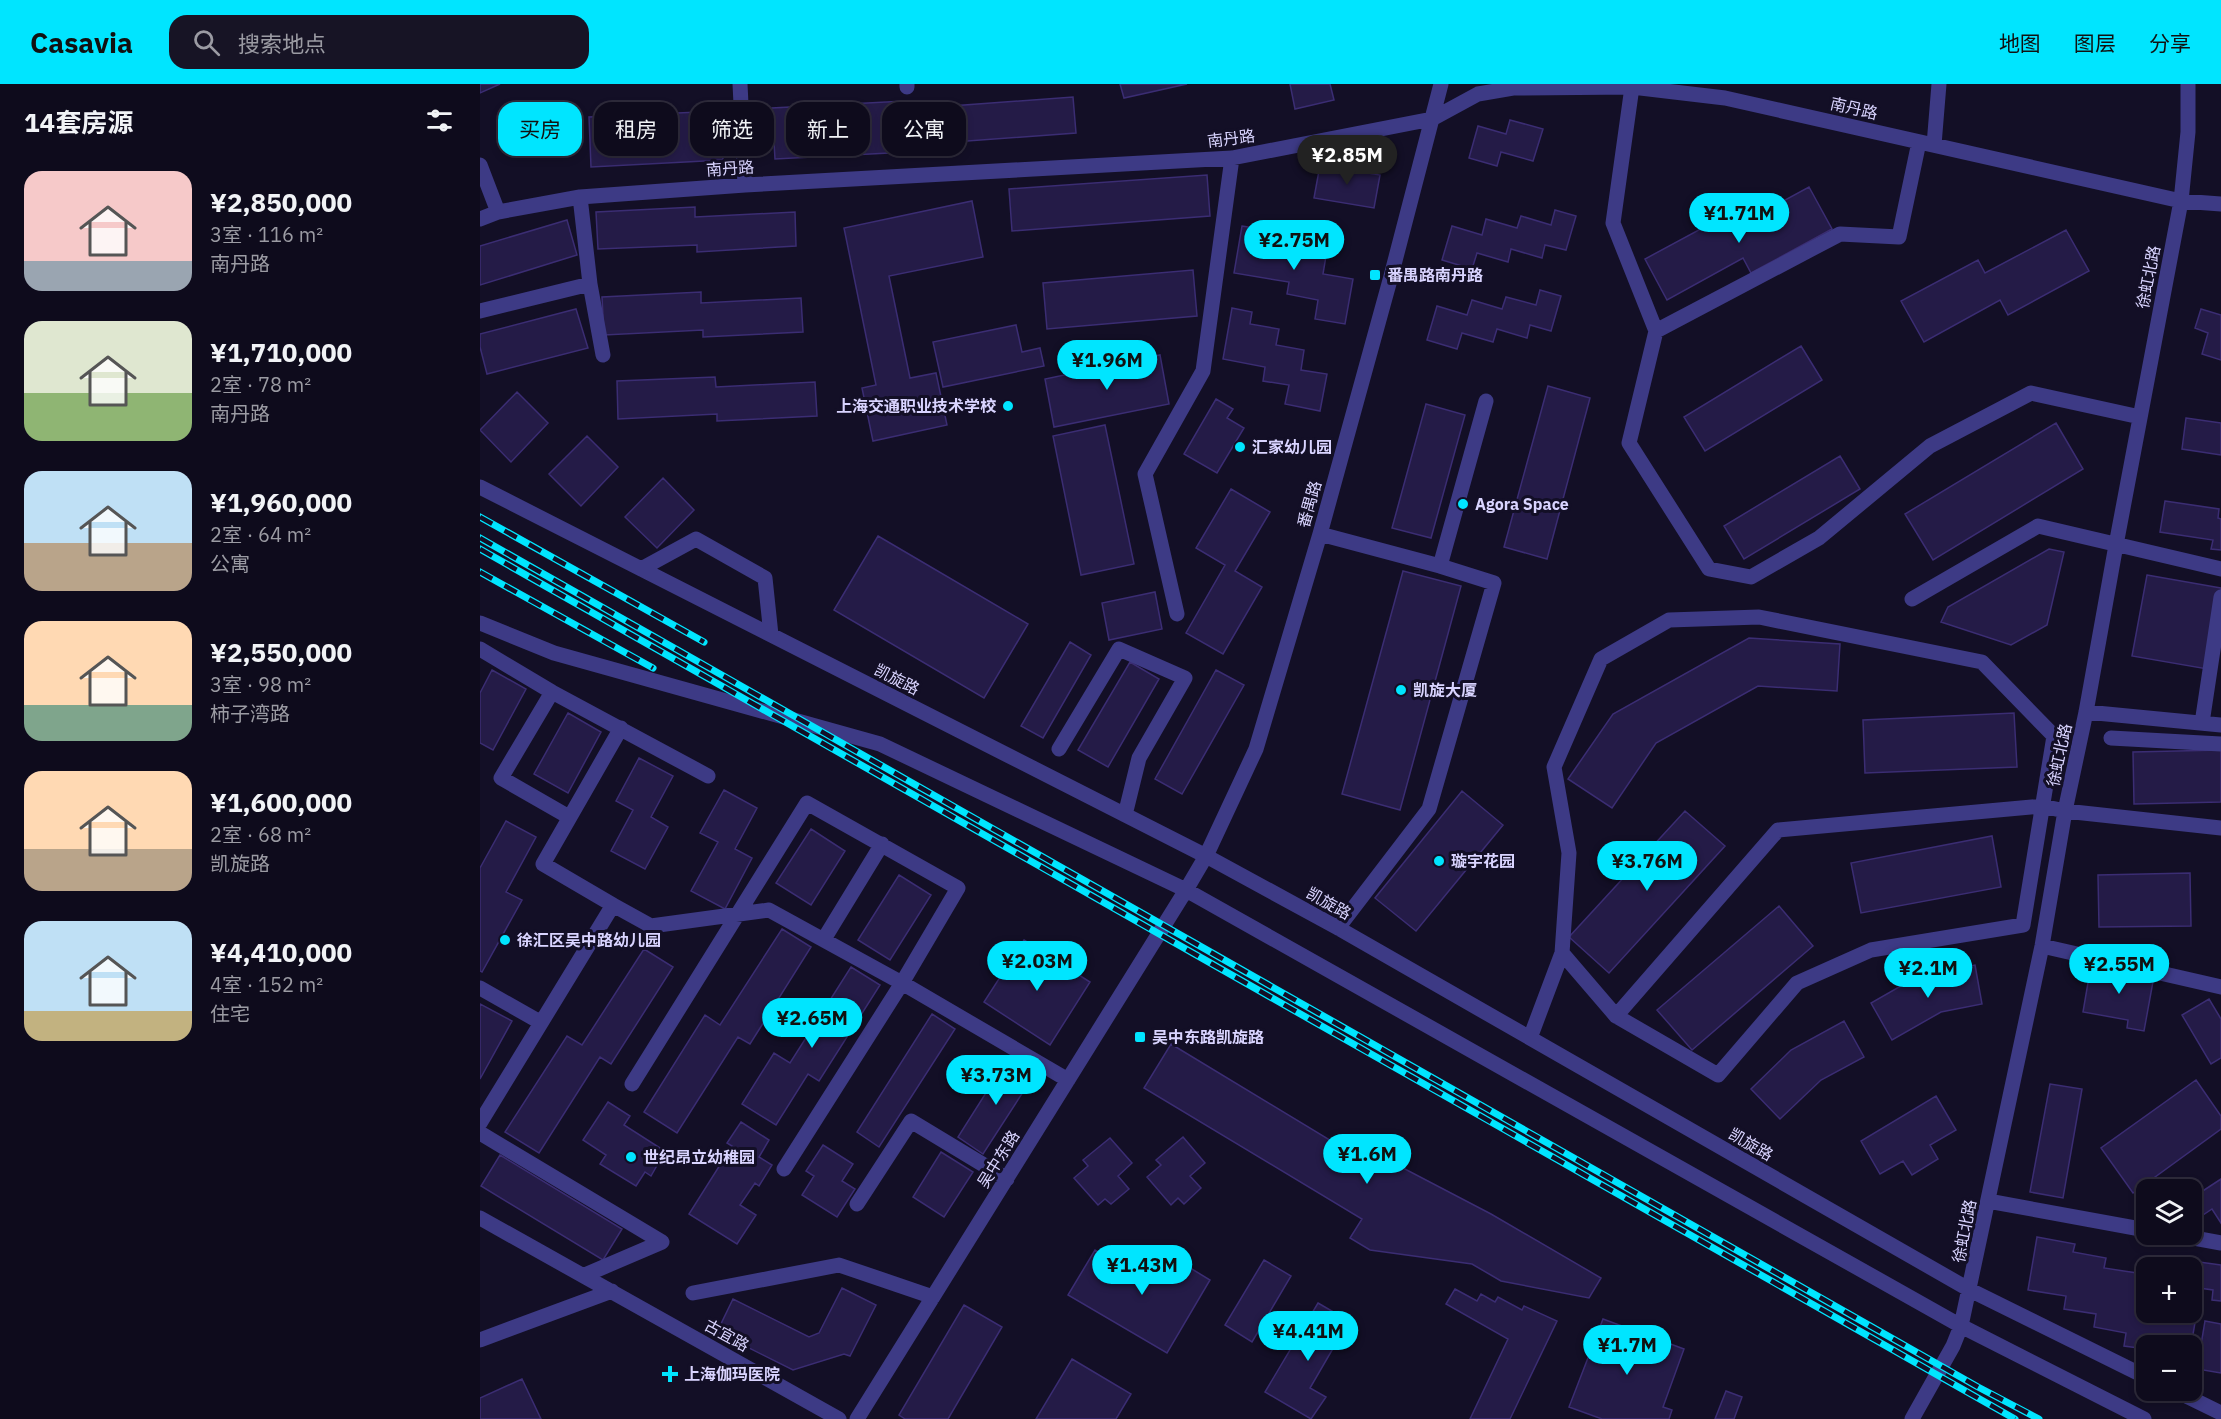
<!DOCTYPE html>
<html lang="zh">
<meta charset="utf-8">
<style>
:root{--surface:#0e0b1c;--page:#171425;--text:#f1f3f6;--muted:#9b9ba3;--line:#2e2b3b;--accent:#00e5ff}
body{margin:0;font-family:"IBM Plex Sans","Noto Sans SC",sans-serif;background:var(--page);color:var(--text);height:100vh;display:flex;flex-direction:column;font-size:22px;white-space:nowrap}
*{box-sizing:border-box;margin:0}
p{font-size:20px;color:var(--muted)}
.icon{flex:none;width:33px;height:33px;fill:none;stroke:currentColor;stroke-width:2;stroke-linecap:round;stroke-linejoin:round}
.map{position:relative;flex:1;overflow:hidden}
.panel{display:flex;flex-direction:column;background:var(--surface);width:480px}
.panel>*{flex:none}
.top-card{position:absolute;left:18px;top:18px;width:570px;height:54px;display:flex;gap:12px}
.tools{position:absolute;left:1656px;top:1095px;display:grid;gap:12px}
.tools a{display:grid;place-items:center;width:66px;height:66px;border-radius:12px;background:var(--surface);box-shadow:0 3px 9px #0003,0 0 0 2px var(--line);font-size:30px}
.price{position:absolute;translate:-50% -51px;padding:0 14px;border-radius:21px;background:var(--accent);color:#111;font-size:20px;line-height:39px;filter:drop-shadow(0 2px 3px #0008)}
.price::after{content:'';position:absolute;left:50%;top:36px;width:18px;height:14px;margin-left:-9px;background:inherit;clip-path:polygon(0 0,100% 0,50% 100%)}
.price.active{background:#222;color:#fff}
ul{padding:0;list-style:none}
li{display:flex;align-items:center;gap:18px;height:150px;padding:0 24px}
li span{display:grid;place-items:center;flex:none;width:168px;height:120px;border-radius:18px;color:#555}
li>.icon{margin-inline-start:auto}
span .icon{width:72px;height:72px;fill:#fffc;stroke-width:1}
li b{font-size:26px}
h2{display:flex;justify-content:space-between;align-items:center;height:72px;padding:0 24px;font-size:26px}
.tag{padding:0 21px;border-radius:18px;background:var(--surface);box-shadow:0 3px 9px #0003,0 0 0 2px var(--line);font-size:21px;line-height:54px}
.tag.active{background:var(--accent);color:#111}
header{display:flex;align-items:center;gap:36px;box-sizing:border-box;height:84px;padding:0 30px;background:var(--accent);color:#111}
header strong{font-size:28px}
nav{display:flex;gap:33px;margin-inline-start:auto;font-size:21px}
.search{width:420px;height:54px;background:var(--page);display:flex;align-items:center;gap:15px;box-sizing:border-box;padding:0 21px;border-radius:18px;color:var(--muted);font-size:22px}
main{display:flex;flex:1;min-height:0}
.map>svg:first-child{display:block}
.building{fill:#241b47;stroke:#3b2d73;stroke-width:1.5}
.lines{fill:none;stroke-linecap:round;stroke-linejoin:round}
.minor{stroke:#3d3a85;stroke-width:15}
.rail-casing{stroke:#00e5ff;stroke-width:7}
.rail{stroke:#130f26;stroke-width:4.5;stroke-dasharray:14;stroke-linecap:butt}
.poi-dot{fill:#00e5ff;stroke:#130f26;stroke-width:2}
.labels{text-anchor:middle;stroke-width:6;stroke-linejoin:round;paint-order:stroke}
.street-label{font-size:16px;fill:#d9d4ff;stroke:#130f26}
.poi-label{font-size:16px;font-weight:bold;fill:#d9d4ff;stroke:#130f26;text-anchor:start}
</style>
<header>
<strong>Casavia</strong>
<div class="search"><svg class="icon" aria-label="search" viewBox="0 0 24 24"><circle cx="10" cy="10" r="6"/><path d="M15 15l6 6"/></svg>搜索地点</div>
<nav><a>地图</a><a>图层</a><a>分享</a></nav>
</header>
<main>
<section class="panel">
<h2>14套房源<svg class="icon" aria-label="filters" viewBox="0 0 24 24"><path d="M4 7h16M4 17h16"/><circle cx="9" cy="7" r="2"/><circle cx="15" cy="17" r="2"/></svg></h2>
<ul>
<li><span style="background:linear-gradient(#f6c9c9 75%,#9aa5b1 0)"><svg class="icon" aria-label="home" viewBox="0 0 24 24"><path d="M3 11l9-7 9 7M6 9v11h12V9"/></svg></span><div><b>¥2,850,000</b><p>3室 · 116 m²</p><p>南丹路</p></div></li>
<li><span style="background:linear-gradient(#dfe7d0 60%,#8fb573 0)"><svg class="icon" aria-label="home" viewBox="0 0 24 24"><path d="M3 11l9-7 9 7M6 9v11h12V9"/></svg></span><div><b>¥1,710,000</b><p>2室 · 78 m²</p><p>南丹路</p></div></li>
<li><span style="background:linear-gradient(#bfe0f5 60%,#b9a48a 0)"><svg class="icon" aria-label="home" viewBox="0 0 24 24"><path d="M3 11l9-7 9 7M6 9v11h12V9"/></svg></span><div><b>¥1,960,000</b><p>2室 · 64 m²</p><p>公寓</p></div></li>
<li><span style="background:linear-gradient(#ffd9b3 70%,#7fa58c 0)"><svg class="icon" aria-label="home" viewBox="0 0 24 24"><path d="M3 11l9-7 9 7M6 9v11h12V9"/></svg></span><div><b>¥2,550,000</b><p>3室 · 98 m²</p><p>柿子湾路</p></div></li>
<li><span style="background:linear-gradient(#ffd9b3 65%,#b9a48a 0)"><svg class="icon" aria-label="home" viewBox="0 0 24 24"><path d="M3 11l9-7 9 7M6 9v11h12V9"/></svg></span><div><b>¥1,600,000</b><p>2室 · 68 m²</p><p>凯旋路</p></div></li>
<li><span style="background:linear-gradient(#bfe0f5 75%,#c2b280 0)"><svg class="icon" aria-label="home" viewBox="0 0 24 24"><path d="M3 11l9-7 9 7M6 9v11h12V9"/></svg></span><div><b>¥4,410,000</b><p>4室 · 152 m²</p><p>住宅</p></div></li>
</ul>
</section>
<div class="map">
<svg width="1741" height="1335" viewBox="0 0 1741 1335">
<rect width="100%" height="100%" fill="#130f26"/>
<path class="building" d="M 0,0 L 20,0 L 0,9 Z
M 640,0 L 707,0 L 644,14 Z
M 810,0 L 850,0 L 854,16 L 815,25 Z
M 593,13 L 596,49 L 447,60 L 444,24 Z
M 425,17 L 428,68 L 295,75 L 292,24 Z
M 241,27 L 243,76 L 111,83 L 109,33 Z
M 1030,36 L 1063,45 L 1053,77 L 1021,68 L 1017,82 L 989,74 L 998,42 L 1026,50 Z
M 840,81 L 900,91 L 894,124 L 834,114 Z
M 727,91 L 730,132 L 532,147 L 529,105 Z
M 1329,103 L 1352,145 L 1271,189 L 1263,174 L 1187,216 L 1165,175 L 1241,134 L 1248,147 Z
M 492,117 L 503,173 L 409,192 L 430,294 L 456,289 L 467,341 L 393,357 L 382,304 L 396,301 L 364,144 Z
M 215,123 L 215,133 L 315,128 L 316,162 L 217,168 L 217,161 L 118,165 L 116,128 Z
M 1075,126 L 1096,132 L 1086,166 L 1065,161 L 1062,174 L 1031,165 L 1028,178 L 997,169 L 992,185 L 962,176 L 972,142 L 1002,151 L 1006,135 L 1037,144 L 1041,132 L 1071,141 Z
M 87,136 L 97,171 L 0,201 L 0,162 Z
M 762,142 L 817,151 L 814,166 L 846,172 L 843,190 L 873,195 L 865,240 L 835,235 L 838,216 L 807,210 L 809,198 L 754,189 Z
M 1586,146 L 1609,187 L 1528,231 L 1520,216 L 1444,258 L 1421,217 L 1498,176 L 1505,189 Z
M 713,186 L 717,232 L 567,245 L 563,199 Z
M 1060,206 L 1081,212 L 1071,247 L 1050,241 L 1047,254 L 1017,245 L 1013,258 L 982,249 L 977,265 L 947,256 L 957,222 L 987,231 L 992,216 L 1022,225 L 1026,213 L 1056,221 Z
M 221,208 L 221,219 L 321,214 L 323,248 L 223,253 L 223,246 L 124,251 L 122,213 Z
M 752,224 L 772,228 L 770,240 L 799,245 L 796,261 L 824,266 L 821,286 L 847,290 L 840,327 L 805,320 L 809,301 L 783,297 L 785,283 L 743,275 Z
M 96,225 L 108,264 L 7,290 L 0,263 L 0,250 Z
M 1721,225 L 1741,231 L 1741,276 L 1722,270 L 1728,249 L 1715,244 Z
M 536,241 L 542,268 L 560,264 L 564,282 L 463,303 L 453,258 Z
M 1321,262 L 1342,296 L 1225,367 L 1204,333 Z
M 680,271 L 689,320 L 574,343 L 565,295 Z
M 235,293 L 236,303 L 335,298 L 337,332 L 237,337 L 237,330 L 138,335 L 137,297 Z
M 1068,302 L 1110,314 L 1067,475 L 1024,463 Z
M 37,308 L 68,339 L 31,378 L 0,346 Z
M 736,315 L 753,325 L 747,334 L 764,344 L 737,389 L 704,370 Z
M 946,320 L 985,331 L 951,454 L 912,444 Z
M 1706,334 L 1741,339 L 1741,371 L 1702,365 Z
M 1576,339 L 1603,385 L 1453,476 L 1425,430 Z
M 625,341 L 654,480 L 601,491 L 573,352 Z
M 107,352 L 138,383 L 101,422 L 69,390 Z
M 1360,372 L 1380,405 L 1264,475 L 1244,442 Z
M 183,394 L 214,426 L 177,464 L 145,433 Z
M 751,405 L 790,428 L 755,487 L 782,503 L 743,570 L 706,549 L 745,481 L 716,464 Z
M 1685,417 L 1739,425 L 1738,434 L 1741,435 L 1741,466 L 1731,465 L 1733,456 L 1680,448 Z
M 398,452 L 548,540 L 504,614 L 354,526 Z
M 1569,465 L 1584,468 L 1567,541 L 1531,561 L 1461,538 L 1468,523 Z
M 923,487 L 981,502 L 920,726 L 862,710 Z
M 1667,491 L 1741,504 L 1741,541 L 1733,586 L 1652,572 Z
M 675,508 L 682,545 L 629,556 L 622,519 Z
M 1269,554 L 1360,560 L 1357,607 L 1278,602 L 1176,659 L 1132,724 L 1088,695 L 1133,630 Z
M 590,558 L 611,571 L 563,654 L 541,642 Z
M 650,578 L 679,595 L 628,683 L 598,666 Z
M 12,586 L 46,605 L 13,666 L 0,659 L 0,609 Z
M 736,586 L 764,601 L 702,710 L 675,695 Z
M 88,629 L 121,648 L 88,709 L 54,690 Z
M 1534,629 L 1537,683 L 1385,689 L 1383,636 Z
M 1741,666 L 1741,718 L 1654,720 L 1653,668 Z
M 159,674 L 193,692 L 171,733 L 188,743 L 165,785 L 131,767 L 153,726 L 136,717 Z
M 244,706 L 277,724 L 255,765 L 272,774 L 245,825 L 211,807 L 238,758 L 220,749 Z
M 982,707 L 1023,741 L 936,847 L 895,814 Z
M 1205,727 L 1245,762 L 1129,889 L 1089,853 Z
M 26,737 L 56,753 L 26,808 L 42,816 L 2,888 L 0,887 L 0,784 Z
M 331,745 L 365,767 L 331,821 L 296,799 Z
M 1512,752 L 1521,803 L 1381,829 L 1371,779 Z
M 1710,789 L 1711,842 L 1619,843 L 1618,791 Z
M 419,791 L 451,811 L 410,876 L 378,856 Z
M 1299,822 L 1333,862 L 1212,966 L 1177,926 Z
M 302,845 L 331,863 L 270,960 L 258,953 L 197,1049 L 164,1028 L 225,931 L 240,941 Z
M 544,856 L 610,898 L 570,961 L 504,918 Z
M 164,865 L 193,883 L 131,980 L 120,973 L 59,1069 L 25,1048 L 87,952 L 102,961 Z
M 1495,881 L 1502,920 L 1461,928 L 1412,956 L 1391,919 L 1440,891 Z
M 1611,881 L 1674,892 L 1664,947 L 1647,944 L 1648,936 L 1603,928 Z
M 371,883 L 400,901 L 339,997 L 328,990 L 296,1041 L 262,1020 L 294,969 L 310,979 Z
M 1729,915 L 1741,935 L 1741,974 L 1731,980 L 1702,931 Z
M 0,920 L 32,937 L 0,995 Z
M 452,930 L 475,945 L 399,1063 L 377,1048 Z
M 1364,937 L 1384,973 L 1341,996 L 1300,1035 L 1271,1005 L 1311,966 Z
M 691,960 L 876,1072 L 881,1062 L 1011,1130 L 1121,1194 L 1109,1214 L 1021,1197 L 992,1180 L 890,1166 L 870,1154 L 882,1135 L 664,1004 Z
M 528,974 L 554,991 L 503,1070 L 478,1053 Z
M 1716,996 L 1741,1032 L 1741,1045 L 1653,1109 L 1621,1064 Z
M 1570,1000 L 1602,1005 L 1583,1114 L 1550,1108 Z
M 1456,1012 L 1476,1046 L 1450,1061 L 1458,1075 L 1432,1091 L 1423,1077 L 1400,1090 L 1381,1057 Z
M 128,1018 L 150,1032 L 144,1041 L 191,1071 L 184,1081 L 179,1078 L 171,1092 L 165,1088 L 156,1102 L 120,1080 L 126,1071 L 103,1056 Z
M 261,1038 L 289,1056 L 279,1073 L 292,1081 L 279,1102 L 275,1099 L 260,1121 L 276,1131 L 257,1160 L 209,1130 L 252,1062 L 247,1059 Z
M 703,1053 L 725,1079 L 710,1092 L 721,1104 L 704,1120 L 698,1114 L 691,1121 L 667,1093 L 681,1081 L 676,1076 Z
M 630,1054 L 652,1079 L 638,1092 L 649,1105 L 631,1120 L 625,1115 L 618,1121 L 594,1094 L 608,1082 L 603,1076 Z
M 343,1061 L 373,1080 L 362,1097 L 375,1105 L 357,1133 L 322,1111 L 334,1092 L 326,1087 Z
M 461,1068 L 493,1088 L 464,1133 L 433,1113 Z
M 20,1071 L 142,1145 L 123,1176 L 1,1102 Z
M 1741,1095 L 1741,1139 L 1732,1125 L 1720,1133 L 1712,1120 L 1712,1114 Z
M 1557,1153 L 1595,1160 L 1593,1168 L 1626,1174 L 1624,1184 L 1657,1189 L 1655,1202 L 1666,1204 L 1666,1228 L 1717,1227 L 1711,1262 L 1666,1262 L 1666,1265 L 1644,1262 L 1646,1249 L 1614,1243 L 1616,1230 L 1584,1225 L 1586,1212 L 1548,1206 Z
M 679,1165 L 730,1196 L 687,1269 L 588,1211 L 615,1166 L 661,1194 Z
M 1683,1173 L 1741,1181 L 1741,1217 L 1732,1216 L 1733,1206 L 1712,1203 L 1712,1184 L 1682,1184 Z
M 784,1176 L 811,1192 L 772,1258 L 745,1241 Z
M 362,1204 L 396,1221 L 370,1272 L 364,1270 L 313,1286 L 237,1248 L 253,1215 L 329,1253 L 339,1249 Z
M 975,1205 L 997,1217 L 1001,1210 L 1015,1218 L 1018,1213 L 1042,1226 L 1044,1222 L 1077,1237 L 1030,1335 L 990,1335 L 1028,1255 L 966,1220 Z
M 838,1219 L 869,1237 L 830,1304 L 846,1313 L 831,1335 L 785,1308 Z
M 484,1221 L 522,1243 L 468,1335 L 425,1335 L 419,1331 Z
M 1123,1235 L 1204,1265 L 1183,1323 L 1192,1326 L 1189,1335 L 1122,1335 L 1089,1323 Z
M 1725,1237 L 1741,1240 L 1741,1289 L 1717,1285 Z
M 592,1275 L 651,1310 L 636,1335 L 556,1335 Z
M 42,1295 L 61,1335 L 0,1335 L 0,1314 Z
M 1246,1307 L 1262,1313 L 1254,1335 L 1235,1335 Z"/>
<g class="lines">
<path class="minor" d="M 260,0 L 265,101
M 427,0 L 427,3
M 1152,3 L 1133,139 L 1176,247 L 1360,150 L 1419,153 L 1439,58
M 1454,61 L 1459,0
M 0,81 L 18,128
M 100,113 L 110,200 L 123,271
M 0,135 L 18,128 L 100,113 L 265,101 L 752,74 L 952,35 L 998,10 L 1033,4 L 1152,3 L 1245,14 L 1701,117 L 1741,120
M 0,227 L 110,200
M 1176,247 L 1149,359 L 1229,485 L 1271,493 L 1339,454 L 1450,362 L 1551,309 L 1660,333
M 0,403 L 726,772 L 858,844 L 1490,1206 L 1666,1293
M 840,450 L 960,482 L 1014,499 L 949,725 L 858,844
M 960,482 L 1006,317
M 161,485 L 216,455 L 285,494 L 291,551
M 1432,515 L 1558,442 L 1741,485
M 697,530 L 665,390 L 723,287 L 752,74
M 0,539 L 74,569 L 400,660 L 706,806 L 1481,1242 L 1664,1335
M 0,565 L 72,608 L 228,692
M 72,608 L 21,694 L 89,733
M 1606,628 L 1741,641
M 1722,639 L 1741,513
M 1631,654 L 1741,660
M 579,665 L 639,565 L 705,594 L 659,674 L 645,731
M 133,821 L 171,842 L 289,826 L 422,899 L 588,996
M 344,855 L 402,760
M 1562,862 L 1741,903
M 0,904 L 60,938
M 1136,932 L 1298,746 L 1562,722 L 1585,727 L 1741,744
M 1050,954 L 1082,869 L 1089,769 L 1074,683 L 1121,575 L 1189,536 L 1279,533 L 1502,578 L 1574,652 L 1543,841 L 1391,866 L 1317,899 L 1238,991 L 1136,932 L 1082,869
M 152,1000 L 327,719 L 478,804 L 422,899 L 304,1085
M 0,1039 L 133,821 L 63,780 L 141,644
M 0,1049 L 182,1158 L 105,1191
M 1508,1117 L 1666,1146
M 377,1120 L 431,1037 L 527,1095
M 0,1134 L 359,1335
M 1692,1150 L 1741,1159
M 213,1209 L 359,1181 L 453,1213
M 0,1256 L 132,1207
M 1694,1306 L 1741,1329
M 377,1335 L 706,806 L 726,772 L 776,665 L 840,450 L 910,196 L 961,0
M 1432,1335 L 1473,1262 L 1481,1242 L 1562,862 L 1585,727 L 1606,628 L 1636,461 L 1701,117 L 1708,48 L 1708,0"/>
<defs>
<path id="rail" d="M 0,433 L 224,558
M 0,454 L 1498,1303 L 1559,1335
M 0,465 L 1535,1335
M 0,488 L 173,584"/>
</defs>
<use href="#rail" class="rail-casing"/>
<use href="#rail" class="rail"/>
</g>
<g class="poi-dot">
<rect x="889" y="185" width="12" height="12" rx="3"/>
<circle cx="528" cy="322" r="6"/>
<circle cx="760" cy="363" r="6"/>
<circle cx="983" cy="420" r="6"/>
<circle cx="921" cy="606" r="6"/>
<circle cx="959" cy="777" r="6"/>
<circle cx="25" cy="856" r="6"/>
<rect x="654" y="947" width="12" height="12" rx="3"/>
<circle cx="151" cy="1073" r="6"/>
<path d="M187 1281h6v6h6v6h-6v6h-6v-6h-6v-6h6z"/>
</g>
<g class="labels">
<g class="street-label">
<text transform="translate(1374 24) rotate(13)" y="6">南丹路</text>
<text transform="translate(751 54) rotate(-7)" y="6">南丹路</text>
<text transform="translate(250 84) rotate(-4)" y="6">南丹路</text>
<text transform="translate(1668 193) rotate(-79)" y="6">徐虹北路</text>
<text transform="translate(829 420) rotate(-74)" y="6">番禺路</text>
<text transform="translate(417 595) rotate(27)" y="6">凯旋路</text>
<text transform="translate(1579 671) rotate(-78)" y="6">徐虹北路</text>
<text transform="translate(849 819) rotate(29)" y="6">凯旋路</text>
<text transform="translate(1271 1060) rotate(30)" y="6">凯旋路</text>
<text transform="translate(518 1075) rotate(-58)" y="6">吴中东路</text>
<text transform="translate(1484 1147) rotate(-79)" y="6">徐虹北路</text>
<text transform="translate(247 1251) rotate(29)" y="6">古宜路</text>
</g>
<g class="poi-label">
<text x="907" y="197">番禺路南丹路</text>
<text x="516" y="328" text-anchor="end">上海交通职业技术学校</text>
<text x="772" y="369">汇家幼儿园</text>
<text x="995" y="426">Agora Space</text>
<text x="933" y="612">凯旋大厦</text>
<text x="971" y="783">璇宇花园</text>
<text x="37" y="862">徐汇区吴中路幼儿园</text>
<text x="672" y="959">吴中东路凯旋路</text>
<text x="163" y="1079">世纪昂立幼稚园</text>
<text x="204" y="1296">上海伽玛医院</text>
</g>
</g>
</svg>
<div class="tools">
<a><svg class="icon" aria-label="layers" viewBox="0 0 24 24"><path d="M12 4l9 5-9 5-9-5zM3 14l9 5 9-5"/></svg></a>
<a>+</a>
<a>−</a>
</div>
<b class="price active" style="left:867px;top:102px">¥2.85M</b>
<b class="price" style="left:1259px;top:160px">¥1.71M</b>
<b class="price" style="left:814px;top:187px">¥2.75M</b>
<b class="price" style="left:627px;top:307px">¥1.96M</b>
<b class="price" style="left:1167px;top:808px">¥3.76M</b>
<b class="price" style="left:557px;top:908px">¥2.03M</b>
<b class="price" style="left:1639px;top:911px">¥2.55M</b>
<b class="price" style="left:1448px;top:915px">¥2.1M</b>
<b class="price" style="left:332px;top:965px">¥2.65M</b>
<b class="price" style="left:516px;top:1022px">¥3.73M</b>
<b class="price" style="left:887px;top:1101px">¥1.6M</b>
<b class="price" style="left:662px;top:1212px">¥1.43M</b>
<b class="price" style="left:828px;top:1278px">¥4.41M</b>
<b class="price" style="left:1147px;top:1292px">¥1.7M</b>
<div class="top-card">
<a class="tag active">买房</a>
<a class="tag">租房</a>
<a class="tag">筛选</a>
<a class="tag">新上</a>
<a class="tag">公寓</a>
</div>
</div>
</main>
